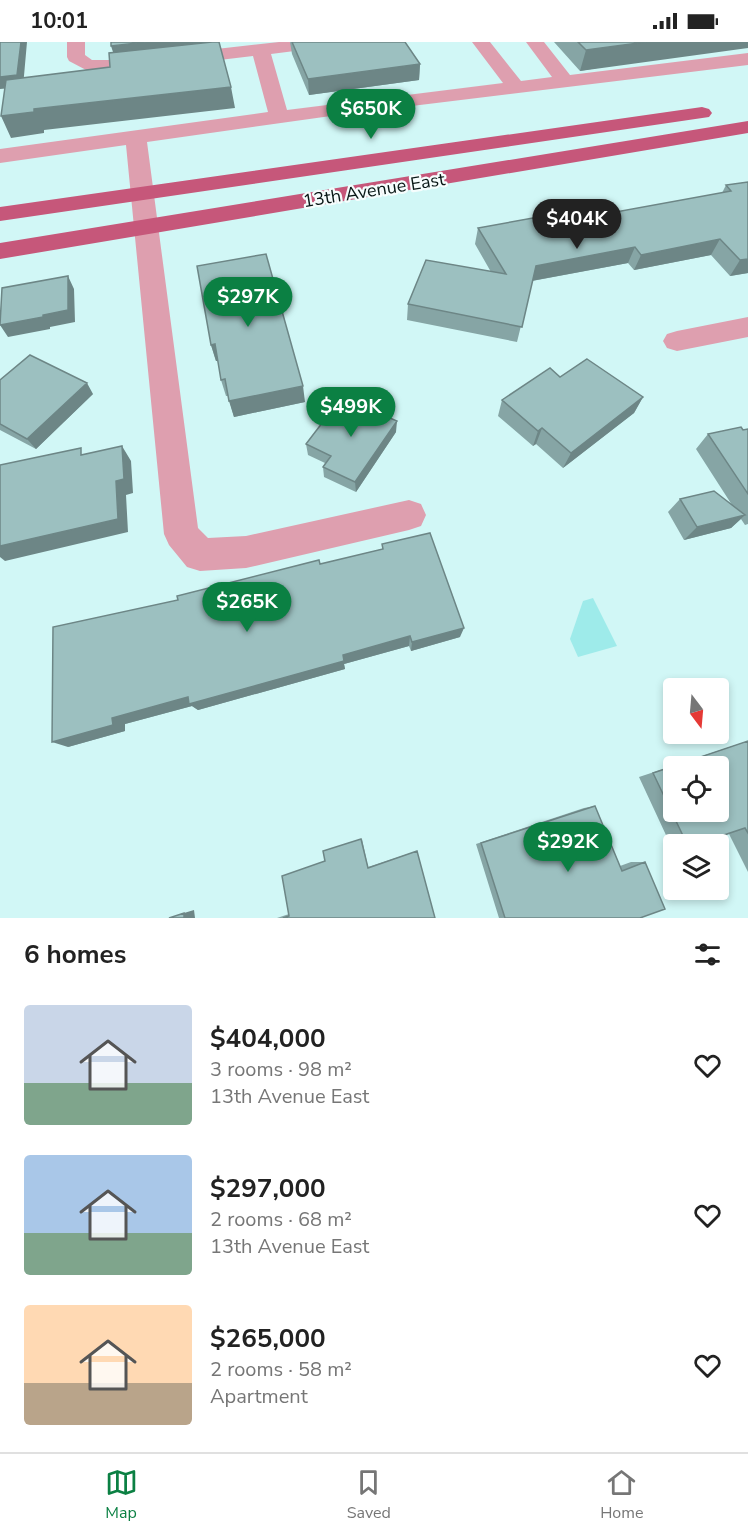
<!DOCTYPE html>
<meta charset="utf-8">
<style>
:root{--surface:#fff;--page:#f2f2f2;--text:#222;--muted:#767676;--line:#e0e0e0;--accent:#0b8043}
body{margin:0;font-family:"Nunito Sans",sans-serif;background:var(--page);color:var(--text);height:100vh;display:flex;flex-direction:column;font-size:22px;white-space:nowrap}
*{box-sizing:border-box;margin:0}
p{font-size:20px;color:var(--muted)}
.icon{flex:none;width:33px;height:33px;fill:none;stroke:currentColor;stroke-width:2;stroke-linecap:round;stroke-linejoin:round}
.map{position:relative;height:876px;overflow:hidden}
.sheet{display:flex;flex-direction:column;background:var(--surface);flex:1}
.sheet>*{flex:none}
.needle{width:39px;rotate:164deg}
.buttons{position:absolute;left:663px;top:636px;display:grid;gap:12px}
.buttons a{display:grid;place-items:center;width:66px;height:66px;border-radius:6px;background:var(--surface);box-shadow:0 3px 9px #0003;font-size:30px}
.price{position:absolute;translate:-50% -51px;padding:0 14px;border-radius:21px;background:var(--accent);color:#fff;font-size:20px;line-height:39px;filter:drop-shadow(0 2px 3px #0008)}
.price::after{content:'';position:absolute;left:50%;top:36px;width:18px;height:14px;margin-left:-9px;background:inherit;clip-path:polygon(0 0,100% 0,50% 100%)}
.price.active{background:#222;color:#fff}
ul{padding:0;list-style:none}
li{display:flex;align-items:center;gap:18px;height:150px;padding:0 24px}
li span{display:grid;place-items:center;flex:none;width:168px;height:120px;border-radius:6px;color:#555}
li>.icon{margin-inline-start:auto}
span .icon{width:72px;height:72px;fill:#fffc;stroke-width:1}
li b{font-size:26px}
h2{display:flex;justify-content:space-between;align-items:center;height:72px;padding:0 24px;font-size:26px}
.status{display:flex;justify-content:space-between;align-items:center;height:42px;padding:0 30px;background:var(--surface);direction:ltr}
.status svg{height:16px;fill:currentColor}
.menu{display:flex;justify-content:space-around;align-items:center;height:84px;border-top:2px solid var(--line);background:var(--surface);font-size:16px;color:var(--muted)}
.menu a{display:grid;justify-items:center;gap:3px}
.menu .active{color:var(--accent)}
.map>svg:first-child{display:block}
.green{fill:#9eebea}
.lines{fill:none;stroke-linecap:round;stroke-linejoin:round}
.minor{fill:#de9faf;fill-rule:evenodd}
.major{fill:#c6577a;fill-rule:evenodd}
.wall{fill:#86a5a5}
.shaded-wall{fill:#6d8686}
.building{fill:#9cc0c0;stroke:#6d8686;stroke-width:1.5;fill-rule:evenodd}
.labels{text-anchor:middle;stroke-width:4.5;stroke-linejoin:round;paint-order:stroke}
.far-street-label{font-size:18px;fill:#091716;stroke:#f6fdfd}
</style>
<div class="status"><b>10:01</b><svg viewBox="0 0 49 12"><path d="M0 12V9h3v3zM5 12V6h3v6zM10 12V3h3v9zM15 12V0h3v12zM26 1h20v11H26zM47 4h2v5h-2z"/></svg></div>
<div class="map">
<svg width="748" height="876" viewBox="0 0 748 876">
<rect width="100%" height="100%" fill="#d1f7f6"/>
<path class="green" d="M 593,556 L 617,604 L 578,615 L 570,597 L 583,559 Z"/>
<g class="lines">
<path class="minor" d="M 67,0 L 85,0 L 85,13 L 92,18 L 119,18 L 279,0 L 335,0 L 332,4 L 326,5 L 271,12 L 287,68 L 503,41 L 472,0 L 490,0 L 521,39 L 552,35 L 526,0 L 544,0 L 570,33 L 748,11 L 748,23 L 338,73 L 147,100 L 198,486 L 208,496 L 246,494 L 409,458 L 421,462 L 426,473 L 421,484 L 409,488 L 246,526 L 200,529 L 187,525 L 169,503 L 164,492 L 126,103 L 0,121 L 0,107 L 268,70 L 253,14 L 119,30 L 88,29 L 69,19 L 67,15 Z
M 748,275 L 748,295 L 677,309 L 667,306 L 663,299 L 667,292 L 677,289 Z"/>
<path class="major" d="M 702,65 L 709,67 L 712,71 L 709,75 L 0,179 L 0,165 Z
M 748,79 L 748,91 L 0,217 L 0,201 Z"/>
</g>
<path class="wall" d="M 290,0 L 405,0 L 420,22 L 419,38 L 309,53 L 292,12 Z
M 554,0 L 748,0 L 580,29 Z
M 748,140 L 748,231 L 730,234 L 711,213 L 634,228 L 628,221 L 532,239 L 517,300 L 407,278 L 408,262 L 491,230 L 475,202 L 478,186 L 594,174 L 722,151 L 726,143 Z
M 211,303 L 305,360 L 234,375 L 228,354 L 226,354 L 221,338 L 218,319 L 216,319 Z
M 560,335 L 643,355 L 634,371 L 563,426 L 536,402 L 533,404 L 498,374 L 502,358 Z
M 0,338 L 93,352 L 36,407 L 0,388 Z
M 748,387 L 748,482 L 745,483 L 741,477 L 731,486 L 684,498 L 668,470 L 680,457 L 732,463 L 696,407 L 708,392 Z
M 396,390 L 356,450 L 324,435 L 323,425 L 325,421 L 308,413 L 306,402 Z
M 382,502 L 460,595 L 411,609 L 409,604 L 344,622 L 345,627 L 198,668 L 192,664 L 125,682 L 125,689 L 68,705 L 178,558 L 382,507 Z
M 748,699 L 748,830 L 729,792 L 697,802 L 674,802 L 674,806 L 672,806 L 639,735 Z
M 595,764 L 620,824 L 631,820 L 645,820 L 640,876 L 499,876 L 476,802 L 584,766 Z
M 362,797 L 368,825 L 417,809 L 435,876 L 277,876 L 289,872 L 325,819 Z"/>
<path class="shaded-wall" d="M 21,0 L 27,0 L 23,45 L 0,47 L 0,35 Z
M 146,0 L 218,0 L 115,16 L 111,4 Z
M 646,0 L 748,0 L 748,6 L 580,29 L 586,8 Z
M 420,22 L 419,38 L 309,53 L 308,37 Z
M 231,45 L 235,66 L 44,88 L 44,91 L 11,96 L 1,74 L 34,67 Z
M 720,197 L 711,213 L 634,228 L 641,213 Z
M 635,205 L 628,221 L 531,239 L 536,224 Z
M 748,217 L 748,231 L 730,234 L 740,218 Z
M 68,234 L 74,247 L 75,280 L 50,285 L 50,287 L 8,295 L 0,283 L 43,273 Z
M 215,302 L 220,319 L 216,319 L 211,303 Z
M 87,341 L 93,352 L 36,407 L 27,397 Z
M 303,344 L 305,360 L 234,375 L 229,359 Z
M 643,355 L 634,371 L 563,426 L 571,411 Z
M 397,379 L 396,390 L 356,450 L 355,440 Z
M 542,386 L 536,402 L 533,404 L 538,389 Z
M 122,404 L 131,419 L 133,451 L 126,453 L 128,490 L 5,519 L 0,515 L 0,504 L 116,439 Z
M 745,473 L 731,486 L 684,498 L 697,485 Z
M 464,586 L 460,595 L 411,609 L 412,600 Z
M 410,594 L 409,604 L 344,622 L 345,627 L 198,668 L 192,664 L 125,682 L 125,689 L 68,705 L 52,700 L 112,676 Z
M 194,868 L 195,876 L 184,876 L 184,871 Z"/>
<path class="building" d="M 0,0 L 21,0 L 17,33 L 0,35 Z
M 111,0 L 146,0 L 111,4 Z
M 212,0 L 219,0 L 231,45 L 34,67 L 34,70 L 1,74 L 6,38 L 110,25 L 109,11 Z
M 292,0 L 405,0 L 420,22 L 308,37 Z
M 578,0 L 646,0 L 586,8 Z
M 748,140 L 748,217 L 740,218 L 720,197 L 641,213 L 635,205 L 536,224 L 522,285 L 408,262 L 426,218 L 506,232 L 478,186 L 588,166 L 594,174 L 731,149 L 726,143 Z
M 266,212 L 303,344 L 229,359 L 225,337 L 221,338 L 215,302 L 211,303 L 197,224 Z
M 68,234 L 68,268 L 43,273 L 43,275 L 0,283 L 2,246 Z
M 30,313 L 87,341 L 27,397 L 0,382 L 0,338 Z
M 587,317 L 643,355 L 571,411 L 542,386 L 538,389 L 502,358 L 550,326 L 560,335 Z
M 342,355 L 397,379 L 355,440 L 323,425 L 331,414 L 306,402 Z
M 741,385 L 743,388 L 748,387 L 748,452 L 708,392 Z
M 122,404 L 124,437 L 116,439 L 118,477 L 0,504 L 0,423 L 81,406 L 81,413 Z
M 714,449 L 745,473 L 697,485 L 680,457 Z
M 430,491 L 464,586 L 412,600 L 410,594 L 343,613 L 344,619 L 189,662 L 188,655 L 112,676 L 113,683 L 52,700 L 53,585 L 178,558 L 177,554 L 319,518 L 320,522 L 383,507 L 382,502 Z
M 748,699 L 748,791 L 745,786 L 697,802 L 687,802 L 653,731 ZM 674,724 L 718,724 L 718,770 L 674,770 Z
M 595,764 L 622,829 L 645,820 L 665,867 L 640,876 L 505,876 L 481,801 Z
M 361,797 L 368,826 L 417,809 L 435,876 L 283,876 L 289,874 L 282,834 L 325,819 L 323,809 Z
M 184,871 L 184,876 L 169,876 Z"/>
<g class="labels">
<g class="far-street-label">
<text transform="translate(374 148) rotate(-9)" y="6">13th Avenue East</text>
</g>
</g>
</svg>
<div class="buttons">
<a><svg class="needle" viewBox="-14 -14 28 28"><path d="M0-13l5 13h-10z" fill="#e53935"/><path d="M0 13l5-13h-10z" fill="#767676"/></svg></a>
<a><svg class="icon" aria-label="locate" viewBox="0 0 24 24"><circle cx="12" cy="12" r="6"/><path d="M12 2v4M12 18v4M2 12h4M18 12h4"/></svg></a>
<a><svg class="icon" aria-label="layers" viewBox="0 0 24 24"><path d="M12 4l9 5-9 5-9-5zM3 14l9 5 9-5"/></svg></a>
</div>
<b class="price" style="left:371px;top:98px">$650K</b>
<b class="price active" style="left:577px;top:208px">$404K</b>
<b class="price" style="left:248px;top:286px">$297K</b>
<b class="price" style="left:351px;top:396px">$499K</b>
<b class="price" style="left:247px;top:591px">$265K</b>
<b class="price" style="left:568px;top:831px">$292K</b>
</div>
<section class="sheet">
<h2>6 homes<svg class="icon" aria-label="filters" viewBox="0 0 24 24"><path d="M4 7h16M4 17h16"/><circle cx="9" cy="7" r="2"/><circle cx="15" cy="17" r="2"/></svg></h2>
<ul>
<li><span style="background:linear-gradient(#c9d6e8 65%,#7fa58c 0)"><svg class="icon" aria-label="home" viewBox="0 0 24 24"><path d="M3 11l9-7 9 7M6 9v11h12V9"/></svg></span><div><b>$404,000</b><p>3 rooms · 98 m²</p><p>13th Avenue East</p></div><svg class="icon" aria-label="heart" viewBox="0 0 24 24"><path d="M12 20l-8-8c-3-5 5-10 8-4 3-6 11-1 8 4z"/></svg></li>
<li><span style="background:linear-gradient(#a9c7e8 65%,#7fa58c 0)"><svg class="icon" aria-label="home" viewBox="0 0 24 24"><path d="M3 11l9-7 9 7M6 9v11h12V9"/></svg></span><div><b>$297,000</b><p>2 rooms · 68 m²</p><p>13th Avenue East</p></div><svg class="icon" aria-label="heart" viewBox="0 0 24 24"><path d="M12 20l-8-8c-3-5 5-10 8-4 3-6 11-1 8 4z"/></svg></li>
<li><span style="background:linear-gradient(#ffd9b3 65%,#b9a48a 0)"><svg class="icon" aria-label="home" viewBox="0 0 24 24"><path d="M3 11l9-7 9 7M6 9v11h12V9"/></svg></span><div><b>$265,000</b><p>2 rooms · 58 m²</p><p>Apartment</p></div><svg class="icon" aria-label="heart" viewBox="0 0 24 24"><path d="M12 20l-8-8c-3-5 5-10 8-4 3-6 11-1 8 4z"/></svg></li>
</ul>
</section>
<nav class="menu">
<a class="active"><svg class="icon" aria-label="map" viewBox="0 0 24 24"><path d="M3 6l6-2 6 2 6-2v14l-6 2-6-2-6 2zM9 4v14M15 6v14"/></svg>Map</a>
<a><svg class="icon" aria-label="saved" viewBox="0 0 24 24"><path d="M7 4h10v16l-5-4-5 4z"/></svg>Saved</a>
<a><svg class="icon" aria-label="home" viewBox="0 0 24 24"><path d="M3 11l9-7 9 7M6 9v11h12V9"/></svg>Home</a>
</nav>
